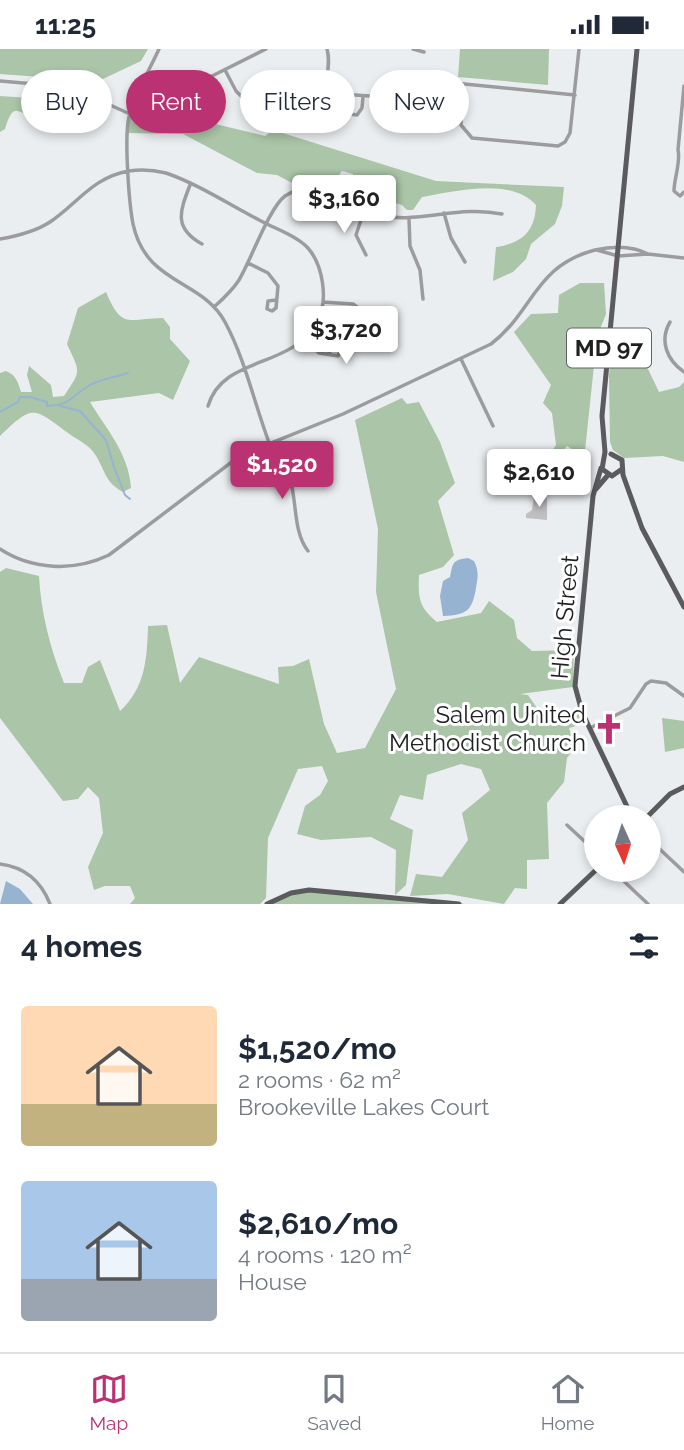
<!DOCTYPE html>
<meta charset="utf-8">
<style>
:root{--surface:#fff;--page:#f2f2f3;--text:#1f2937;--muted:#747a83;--line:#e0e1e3;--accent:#ba3272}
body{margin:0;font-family:Raleway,sans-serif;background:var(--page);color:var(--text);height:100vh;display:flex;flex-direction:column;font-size:26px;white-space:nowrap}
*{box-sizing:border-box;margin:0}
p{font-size:23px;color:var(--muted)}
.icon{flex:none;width:38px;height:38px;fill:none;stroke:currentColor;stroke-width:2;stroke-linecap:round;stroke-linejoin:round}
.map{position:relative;height:855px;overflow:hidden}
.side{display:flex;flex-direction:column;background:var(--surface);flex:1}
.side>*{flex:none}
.hud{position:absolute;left:21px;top:21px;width:642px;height:63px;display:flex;gap:14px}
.needle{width:46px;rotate:177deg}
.fabs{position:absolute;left:584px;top:756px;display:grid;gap:14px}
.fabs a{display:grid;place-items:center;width:77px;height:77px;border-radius:50%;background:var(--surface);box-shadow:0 4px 10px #0003;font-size:35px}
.price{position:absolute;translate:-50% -60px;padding:0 16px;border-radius:7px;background:#fff;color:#222;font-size:23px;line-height:46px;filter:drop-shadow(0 2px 4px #0008)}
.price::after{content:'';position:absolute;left:50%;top:42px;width:21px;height:16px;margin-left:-10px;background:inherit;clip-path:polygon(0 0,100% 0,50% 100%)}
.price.selected{background:var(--accent);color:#fff}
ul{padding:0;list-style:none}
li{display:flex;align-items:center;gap:21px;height:175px;padding:0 21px}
li span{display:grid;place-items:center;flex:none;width:196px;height:140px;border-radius:7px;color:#555}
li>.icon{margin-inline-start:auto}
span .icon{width:84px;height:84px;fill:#fffc;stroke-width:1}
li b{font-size:30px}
h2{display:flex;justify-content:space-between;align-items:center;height:84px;padding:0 21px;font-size:30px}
.chip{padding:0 24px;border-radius:32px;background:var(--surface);box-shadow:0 4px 10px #0003;font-size:24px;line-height:63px}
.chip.selected{background:var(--accent);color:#fff}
.status{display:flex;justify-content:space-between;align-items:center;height:49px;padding:0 35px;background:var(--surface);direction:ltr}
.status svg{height:19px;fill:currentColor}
.tabs{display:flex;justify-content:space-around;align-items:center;height:98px;border-top:2px solid var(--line);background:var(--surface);font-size:19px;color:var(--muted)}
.tabs a{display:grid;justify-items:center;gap:4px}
.tabs .selected{color:var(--accent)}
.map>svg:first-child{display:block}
.green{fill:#aac5a8}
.water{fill:#97b3d2}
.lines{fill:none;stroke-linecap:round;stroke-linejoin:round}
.stream{stroke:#97b3d2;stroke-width:2}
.building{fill:#c1bfc2}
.minor{stroke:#9c9c9e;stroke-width:3.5}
.major{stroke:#5b5a5d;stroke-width:5}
.labels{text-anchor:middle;stroke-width:6;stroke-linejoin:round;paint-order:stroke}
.shield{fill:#fff;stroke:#626364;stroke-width:2}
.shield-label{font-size:23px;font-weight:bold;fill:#1f2021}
.street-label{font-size:24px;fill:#1f2021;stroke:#fff}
.poi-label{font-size:24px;fill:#1f2021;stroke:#fff;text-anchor:end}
</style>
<div class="status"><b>11:25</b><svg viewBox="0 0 49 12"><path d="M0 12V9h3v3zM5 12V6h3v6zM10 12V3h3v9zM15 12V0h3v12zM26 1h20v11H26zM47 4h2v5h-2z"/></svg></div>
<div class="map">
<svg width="684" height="855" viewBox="0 0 684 855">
<rect width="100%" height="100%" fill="#ebeef0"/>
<path class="green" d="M 0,0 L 148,0 L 141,12 L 88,37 L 80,31 L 0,25 Z
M 460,0 L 549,0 L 548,36 L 458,28 Z
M 0,47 L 61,51 L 52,63 L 34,70 C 16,61 13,54 5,80 L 0,83 Z
M 157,61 L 265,87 L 273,81 L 436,132 L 564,138 L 562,157 L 555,175 L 531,195 L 526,210 L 513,223 L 493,232 L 496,198 C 522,194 535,183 536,156 C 510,128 456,142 422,148 L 413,161 L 407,161 L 402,156 L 360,144 L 353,125 L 342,122 L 334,133 L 336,141 L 319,134 L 294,135 L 277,126 L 257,124 L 183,85 L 127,84 L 130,65 Z
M 580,234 L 604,234 L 606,265 L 597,288 L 585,402 L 581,406 L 567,397 L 547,422 L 540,421 L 556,396 L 552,364 L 543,354 L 551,336 L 514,283 L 531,265 L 558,264 L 559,246 Z
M 106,243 C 122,280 126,270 163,269 L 170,278 L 170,290 L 190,312 L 173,351 L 159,344 L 90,353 C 107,381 129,405 131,439 L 123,443 C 103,432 106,421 94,404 C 89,396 76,390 68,384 C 33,358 33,355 0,387 L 0,324 L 6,322 C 16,326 18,333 21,343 L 32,343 L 27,326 L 29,317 L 51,336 L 53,348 L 64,347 C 82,320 80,324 67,295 L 78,259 Z
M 613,287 L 637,297 L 659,343 L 679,338 L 684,333 L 684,413 L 663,407 L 624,409 L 613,401 L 610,393 L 609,327 Z
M 402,349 L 407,355 L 419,353 L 440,393 L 455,434 L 438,452 L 454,506 L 443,518 L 419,526 C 418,549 419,558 437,573 L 481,564 L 489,552 L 514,571 L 517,589 L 532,602 L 574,601 L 573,638 L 520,645 L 528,646 L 539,662 L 561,659 L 568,666 L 578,664 L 583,675 L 569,679 L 575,699 L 567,709 L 564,733 L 547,754 L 549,810 L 527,811 L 527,840 L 515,839 L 504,855 L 448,845 L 410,847 L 416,825 L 442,828 L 468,791 L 462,764 L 490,741 L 481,720 L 461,715 L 427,726 L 423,751 L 400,746 L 390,770 L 413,781 L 406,836 L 395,846 L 396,801 L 371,788 L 321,791 L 297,785 L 305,757 L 320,746 L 328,732 L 322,717 L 298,720 L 268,789 L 266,849 L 260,855 L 130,855 L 135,849 L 130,837 L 105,837 L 94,841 L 88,818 L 103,784 L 99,749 L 88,738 L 78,750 L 63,752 L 0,669 L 0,523 L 6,519 L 39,527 C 41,564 50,599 64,634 L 82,634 L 88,618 L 100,611 L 120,662 C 145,639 147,611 148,577 L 167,576 L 180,634 L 199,608 L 279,635 L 278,618 L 293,617 L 309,610 L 324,675 L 337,704 L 365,699 L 396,640 L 376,543 L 378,480 L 355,371 Z
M 662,669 L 684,672 L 684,699 L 665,703 Z
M 300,842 L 438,851 L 465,855 L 267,855 Z"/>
<path class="water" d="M 468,509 L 474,512 C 479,522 478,528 476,539 C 472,561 468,566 443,567 L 440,547 L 443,532 L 450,528 C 453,514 452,511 468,509 Z
M 6,832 L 20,840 L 33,855 L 0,855 Z"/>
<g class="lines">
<path class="stream" d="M 60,357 L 80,362 L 106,391 L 114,418 L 125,446 L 130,450
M 0,363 L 18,353 L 20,348 L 30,348 L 47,353 L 47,357 C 72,356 72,346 90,336 C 101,330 116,328 128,324"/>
</g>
<path class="building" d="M 534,448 L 547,449 L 547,471 L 526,469 L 526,465 L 532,461 Z"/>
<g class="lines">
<path class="minor" d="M 159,0 C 149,22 135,45 129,68 C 124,88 129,154 133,175 C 146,236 202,230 225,273 C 248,316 256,364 275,409 C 278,417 287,422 290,430 C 297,452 293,483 308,502
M 327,0 C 333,20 319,45 328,62 L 357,66 L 362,59 L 363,48
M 413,0 L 424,3
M 225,21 L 236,42 L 244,50
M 0,32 L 70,38 L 130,65
M 191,32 L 186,25 L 179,28 L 184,35 L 202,32 L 266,0
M 463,37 L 461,76 L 472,89 L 558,97 L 565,93 L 570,84 L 579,0
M 684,37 L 678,101 C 681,112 674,130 674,142 L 680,147 L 684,143
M 326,44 L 370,47 L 393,33 L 404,29 L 575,46
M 190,136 C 180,162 173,179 202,195
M 364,162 L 356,186 L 366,206
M 444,164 L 451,189 L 465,213
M 409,170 L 410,197 L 420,221 L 423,250
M 0,190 C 17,187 35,183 50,173 C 78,154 93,128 129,122 C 141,120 154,121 166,124 C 198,135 230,156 261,172 C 276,180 295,186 307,198 C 323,215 329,252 317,273 C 291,321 223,306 208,357
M 648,205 L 684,209
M 248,214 L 268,224 L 278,237 L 276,259 L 272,262 L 267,260 L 268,252 L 276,251
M 323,253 L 353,255 L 370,268
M 214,258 C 223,250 232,242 239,231 C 251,211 269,159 285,147 C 315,126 342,156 370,164 C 417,178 454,155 502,165
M 670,273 C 659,292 667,311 684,323
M 304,289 L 319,304 L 338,307 L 341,301 L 334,297 L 329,304
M 461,310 L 493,377
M 0,500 C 32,521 74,523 109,506 L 241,406 L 343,365 L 491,295 C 534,262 534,217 595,201 C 613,197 631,196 648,205 L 618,207 L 597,201
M 590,679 L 630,659 L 646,635 L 651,632 L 666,634 L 684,647
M 567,776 L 597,804
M 649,790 L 684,823
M 0,815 C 24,818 41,832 50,855
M 612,821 L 648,855"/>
<path class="major" d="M 611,405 L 622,411 L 623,426 L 642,479 L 684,558
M 601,419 L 593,447 L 575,637 L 582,663 L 632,768
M 622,420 L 612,427 L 602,420 L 605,403 L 602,367 L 637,0
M 596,440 L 608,426
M 647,768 L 670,745 L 684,738
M 267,855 L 291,844 L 309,841 L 459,855
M 560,855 L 597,820"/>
</g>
<defs>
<symbol id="church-bare" viewBox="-9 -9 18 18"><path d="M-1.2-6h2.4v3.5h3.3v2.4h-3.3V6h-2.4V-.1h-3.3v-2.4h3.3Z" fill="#ba3272" stroke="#fff" stroke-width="2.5" paint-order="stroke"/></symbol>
</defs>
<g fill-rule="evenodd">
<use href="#church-bare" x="587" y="658" width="44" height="44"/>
</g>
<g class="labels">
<rect class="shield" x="567" y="279.5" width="84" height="39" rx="5"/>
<g class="shield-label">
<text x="609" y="307">MD 97</text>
</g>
<g class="street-label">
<text transform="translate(565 568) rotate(-85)" y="8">High Street</text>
</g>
<g class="poi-label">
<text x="586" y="674">Salem United<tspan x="586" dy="28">Methodist Church</tspan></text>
</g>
</g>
</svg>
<div class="fabs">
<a><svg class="needle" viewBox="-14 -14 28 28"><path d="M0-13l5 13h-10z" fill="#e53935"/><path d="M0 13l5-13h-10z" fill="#747a83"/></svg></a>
</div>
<b class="price" style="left:344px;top:186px">$3,160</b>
<b class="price" style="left:346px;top:317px">$3,720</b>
<b class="price selected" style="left:282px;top:452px">$1,520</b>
<b class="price" style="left:539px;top:460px">$2,610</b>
<div class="hud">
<a class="chip">Buy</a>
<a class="chip selected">Rent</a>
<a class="chip">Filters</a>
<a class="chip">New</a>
</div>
</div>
<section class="side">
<h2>4 homes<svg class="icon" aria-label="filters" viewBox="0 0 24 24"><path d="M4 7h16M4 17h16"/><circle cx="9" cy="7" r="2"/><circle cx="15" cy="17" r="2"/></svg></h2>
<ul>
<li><span style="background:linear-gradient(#ffd9b3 70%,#c2b280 0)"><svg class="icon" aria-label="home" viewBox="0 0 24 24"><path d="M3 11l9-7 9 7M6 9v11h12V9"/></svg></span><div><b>$1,520/mo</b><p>2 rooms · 62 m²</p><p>Brookeville Lakes Court</p></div></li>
<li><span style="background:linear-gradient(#a9c7e8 70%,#9aa5b1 0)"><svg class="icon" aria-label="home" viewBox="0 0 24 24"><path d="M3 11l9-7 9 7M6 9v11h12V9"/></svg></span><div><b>$2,610/mo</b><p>4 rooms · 120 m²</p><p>House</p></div></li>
</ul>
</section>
<nav class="tabs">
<a class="selected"><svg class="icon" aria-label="map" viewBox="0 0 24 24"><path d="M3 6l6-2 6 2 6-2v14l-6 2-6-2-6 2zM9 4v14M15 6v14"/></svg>Map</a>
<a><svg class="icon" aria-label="saved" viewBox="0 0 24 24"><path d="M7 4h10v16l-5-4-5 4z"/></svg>Saved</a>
<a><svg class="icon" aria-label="home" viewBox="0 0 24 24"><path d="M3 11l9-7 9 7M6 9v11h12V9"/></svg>Home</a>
</nav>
